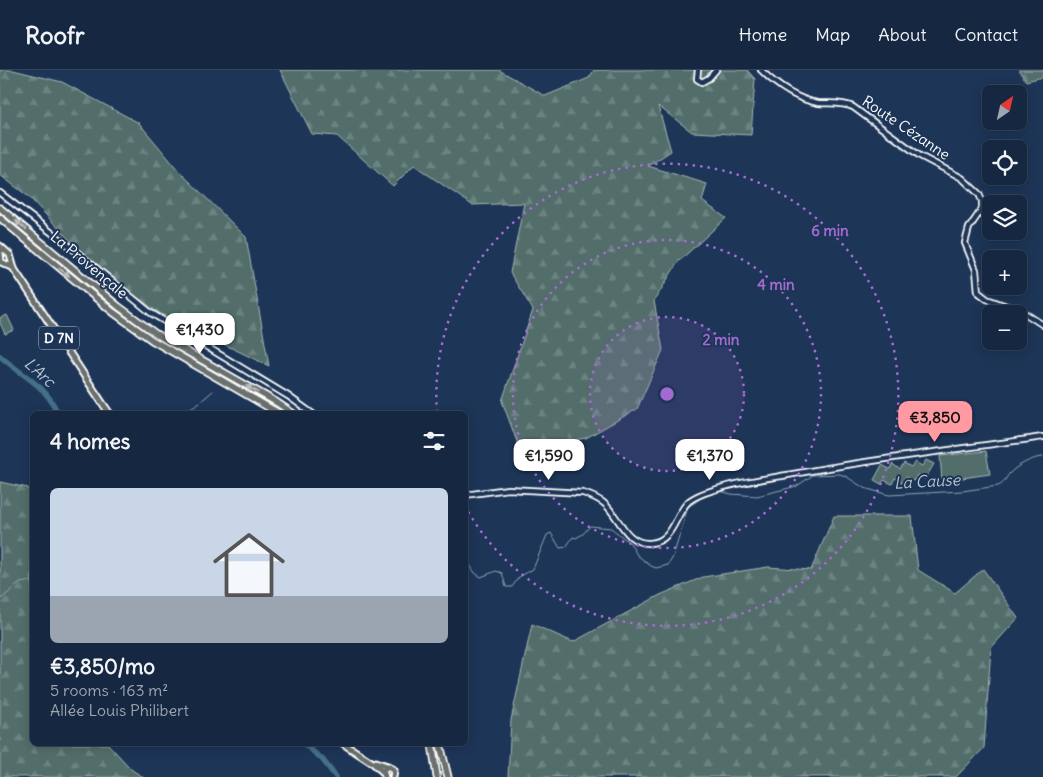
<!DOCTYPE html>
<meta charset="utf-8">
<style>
:root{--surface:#162841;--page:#23344c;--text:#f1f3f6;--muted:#9ea6b1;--line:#35445a;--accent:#ff9aa2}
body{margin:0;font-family:Delius,sans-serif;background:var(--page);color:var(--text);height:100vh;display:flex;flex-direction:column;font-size:19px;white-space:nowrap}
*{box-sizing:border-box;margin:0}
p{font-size:16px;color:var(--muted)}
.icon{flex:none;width:28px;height:28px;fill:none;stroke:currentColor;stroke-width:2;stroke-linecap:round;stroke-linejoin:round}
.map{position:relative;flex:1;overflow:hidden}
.drawer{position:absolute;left:30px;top:341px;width:438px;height:335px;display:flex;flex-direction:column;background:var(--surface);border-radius:8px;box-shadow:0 2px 12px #0003,0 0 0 1px var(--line)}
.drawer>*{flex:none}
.needle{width:32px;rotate:34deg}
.tools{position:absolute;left:982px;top:15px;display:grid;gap:10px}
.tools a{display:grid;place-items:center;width:45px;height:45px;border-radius:8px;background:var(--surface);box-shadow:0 2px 12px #0003,0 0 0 1px var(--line);font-size:25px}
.price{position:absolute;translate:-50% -42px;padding:0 11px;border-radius:10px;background:#fff;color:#222;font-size:16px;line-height:32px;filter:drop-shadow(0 1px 2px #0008)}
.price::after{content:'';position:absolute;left:50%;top:30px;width:15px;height:11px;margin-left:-8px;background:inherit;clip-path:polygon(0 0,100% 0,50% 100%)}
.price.active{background:var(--accent);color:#111}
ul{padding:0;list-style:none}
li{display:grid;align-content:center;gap:10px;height:265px;padding:0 20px}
li span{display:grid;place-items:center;height:155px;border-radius:8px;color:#555}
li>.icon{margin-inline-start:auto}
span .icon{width:90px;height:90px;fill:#fffc;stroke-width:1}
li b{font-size:21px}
h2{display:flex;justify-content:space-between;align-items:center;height:60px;padding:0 20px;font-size:21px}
header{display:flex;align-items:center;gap:30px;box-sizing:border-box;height:70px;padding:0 25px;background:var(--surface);border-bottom:1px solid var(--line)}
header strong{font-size:24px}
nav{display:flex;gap:28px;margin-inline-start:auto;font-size:18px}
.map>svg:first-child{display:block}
.green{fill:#526e6b;stroke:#a8b6b5}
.forest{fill:url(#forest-firs);stroke:#a8b6b5}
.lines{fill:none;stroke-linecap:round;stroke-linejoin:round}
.stream{stroke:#8fa9b8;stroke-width:1}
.river{stroke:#447088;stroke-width:5.5}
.secondary-casing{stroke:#fff;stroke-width:8}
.primary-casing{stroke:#fff;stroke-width:9}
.highway-casing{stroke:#fff;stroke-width:9}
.secondary{stroke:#1d3557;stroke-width:4.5}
.primary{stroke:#6b706d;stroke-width:5}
.highway{stroke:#6b706d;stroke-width:5.5}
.oneway{fill:#bcbfbd}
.ring{fill:none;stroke:#a36bd2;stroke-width:2.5;stroke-dasharray:2.5 5}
.labels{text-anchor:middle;stroke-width:4;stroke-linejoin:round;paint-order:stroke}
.shield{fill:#1d3557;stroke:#bbc2cd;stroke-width:1}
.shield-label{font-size:14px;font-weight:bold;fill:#fff}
.street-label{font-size:15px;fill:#fff;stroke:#1d3557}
.water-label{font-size:16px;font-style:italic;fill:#b4c6cf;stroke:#1d3557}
.centre{fill:#a36bd2;stroke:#1d3557;stroke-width:2.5}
.ring-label{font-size:15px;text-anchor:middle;font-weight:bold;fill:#a36bd2;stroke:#1d3557;stroke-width:4;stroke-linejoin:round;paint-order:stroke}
</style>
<header>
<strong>Roofr</strong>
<nav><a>Home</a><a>Map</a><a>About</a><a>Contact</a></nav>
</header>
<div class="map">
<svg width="1043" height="707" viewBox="0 0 1043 707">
<defs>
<pattern id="forest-firs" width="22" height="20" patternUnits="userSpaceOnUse" patternTransform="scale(1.25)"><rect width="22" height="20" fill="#526e6b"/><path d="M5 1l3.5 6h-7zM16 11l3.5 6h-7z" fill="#6c8481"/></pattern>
</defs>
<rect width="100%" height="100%" fill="#1d3557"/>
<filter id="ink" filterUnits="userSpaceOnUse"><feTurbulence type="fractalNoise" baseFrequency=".02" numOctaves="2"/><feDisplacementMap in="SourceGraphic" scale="10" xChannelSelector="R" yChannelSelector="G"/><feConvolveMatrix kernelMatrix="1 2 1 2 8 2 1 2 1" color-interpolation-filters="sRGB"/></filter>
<g filter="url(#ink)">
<path class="green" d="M 7,245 L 14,260 L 5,264 L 0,253 L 0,248 Z
M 986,381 L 990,404 L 942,411 L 940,386 Z
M 926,390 L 934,394 L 925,409 L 917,405 L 914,411 L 906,407 L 903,413 L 895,408 L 892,414 L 884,410 L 881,414 L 874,410 L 882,395 L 890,399 L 892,394 L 900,399 L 904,393 L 911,397 L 915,392 L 922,396 Z"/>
<path class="forest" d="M 0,0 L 13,0 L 62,12 L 139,53 L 179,101 L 246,167 L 269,296 L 159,243 L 94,196 L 29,127 L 0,105 Z
M 280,0 L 499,0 L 545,26 L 589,8 L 594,0 L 747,0 L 755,9 L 751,65 L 692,62 L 658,36 L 671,81 L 648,96 L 707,114 L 702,131 L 726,148 L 678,192 L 654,231 L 663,280 L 637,339 L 586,368 L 520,380 L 502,331 L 533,240 L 510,203 L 524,133 L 472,135 L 414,95 L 393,116 L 337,66 L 312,64 Z
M 1019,0 L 1043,0 L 1043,7 L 1026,11 Z
M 0,412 L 28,418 L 32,426 L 32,674 L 108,674 L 132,700 L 143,707 L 0,707 Z
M 834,446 L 912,446 L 918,500 L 955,523 L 983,499 L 1018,548 L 991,578 L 984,678 L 956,707 L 508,707 L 511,650 L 532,554 L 573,572 L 660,525 L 703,507 L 768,497 L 811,500 Z"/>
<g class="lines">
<path class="stream" d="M 181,344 L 200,332 L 213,321
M 465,487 L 475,503 L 481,507 L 496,501 L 502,503 L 506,517 L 512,517 L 519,507 L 533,499 L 547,465 L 551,463 L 560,478 L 566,477 L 573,467 L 576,468 L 583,464 L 590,456 L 611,458 L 630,473 L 637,485 L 651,496 L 656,498 L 668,495 L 673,487 L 688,437 L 706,425 L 720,421 L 731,424 L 757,426 L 797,416 L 813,405 L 840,404 L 847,407 L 864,418 L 889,425 L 962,421 L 998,416 C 1005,413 1005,409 1009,404 C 1016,396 1033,387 1043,387
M 1,529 L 20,513 L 32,511"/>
<path class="river" d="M 0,286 C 22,306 46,314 58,344
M 304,674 L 322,689 L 336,707"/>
<defs>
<path id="secondary" d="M 698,0 L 697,9 L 702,12 L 709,8 L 716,0
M 761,0 C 777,16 795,29 818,33 C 830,34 842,32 853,37 L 920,86 L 962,108 L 979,124 L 982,131 L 982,139 L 969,158 L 965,173 L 976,200 L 978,222 L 987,229 L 1023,242 L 1043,255
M 0,123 L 73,179 L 151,243 L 288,326 L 313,344
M 465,425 L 508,419 L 583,423 C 592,426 600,429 606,435 C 620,449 627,475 650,473 C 674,472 675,443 689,431 C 698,424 707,422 717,419 C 743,411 772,408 799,403 C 880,388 962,379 1043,367"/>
<path id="primary" d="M 0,176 L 10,185 L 14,199 L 101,331 L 110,344
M 0,182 L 1,192 L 14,198
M 344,674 L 373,693 L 383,702
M 376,692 L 387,696
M 385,707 L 383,700 L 388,696 L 394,700 L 393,707"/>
<path id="highway" d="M 0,138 L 118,236 L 156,264 L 276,332 L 294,344
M 0,148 L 113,242 L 152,270 L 280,344
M 432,674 L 437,707
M 440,674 L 448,707"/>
</defs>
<use href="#secondary" class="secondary-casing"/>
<use href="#primary" class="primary-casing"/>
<use href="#highway" class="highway-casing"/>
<use href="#secondary" class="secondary"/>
<use href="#primary" class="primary"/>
<use href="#highway" class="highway"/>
</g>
<defs><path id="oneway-solid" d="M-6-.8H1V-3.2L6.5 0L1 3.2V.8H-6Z" transform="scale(1.25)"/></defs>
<g class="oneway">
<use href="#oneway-solid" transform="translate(21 155) rotate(-140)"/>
<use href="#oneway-solid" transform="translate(64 202) rotate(39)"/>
<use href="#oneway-solid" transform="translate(252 319) rotate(-152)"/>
</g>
</g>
<circle cx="667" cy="324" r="77" fill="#a36bd2" fill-opacity=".12"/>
<g class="ring">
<circle cx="667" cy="324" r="77"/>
<circle cx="667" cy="324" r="154"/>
<path d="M437 342A231 231 0 1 1 466 438"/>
</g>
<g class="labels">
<rect class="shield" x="39" y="256.5" width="40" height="23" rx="4"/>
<g class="shield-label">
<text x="59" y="273">D 7N</text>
</g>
<g class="street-label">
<text transform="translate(906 58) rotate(34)" y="5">Route Cézanne</text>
<text transform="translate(89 195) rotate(40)" y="5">La Provençale</text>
</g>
<g class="water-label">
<text transform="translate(40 302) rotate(42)" y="6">L'Arc</text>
<text transform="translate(927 411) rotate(-3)" y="6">La Cause</text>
</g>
</g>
<circle cx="667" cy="324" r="8" class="centre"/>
<g class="ring-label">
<text x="830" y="166">6 min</text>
<text x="776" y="220">4 min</text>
<text x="721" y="275">2 min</text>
</g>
</svg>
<div class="tools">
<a><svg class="needle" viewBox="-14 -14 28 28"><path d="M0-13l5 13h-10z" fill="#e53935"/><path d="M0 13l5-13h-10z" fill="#9ea6b1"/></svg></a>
<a><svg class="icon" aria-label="locate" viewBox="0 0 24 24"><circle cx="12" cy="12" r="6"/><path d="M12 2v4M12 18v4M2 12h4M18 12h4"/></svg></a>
<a><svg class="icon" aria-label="layers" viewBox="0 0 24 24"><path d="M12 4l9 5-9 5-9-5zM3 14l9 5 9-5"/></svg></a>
<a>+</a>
<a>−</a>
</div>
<b class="price" style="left:200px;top:285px">€1,430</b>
<b class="price active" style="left:935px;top:373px">€3,850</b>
<b class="price" style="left:549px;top:411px">€1,590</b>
<b class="price" style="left:710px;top:411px">€1,370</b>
<section class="drawer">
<h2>4 homes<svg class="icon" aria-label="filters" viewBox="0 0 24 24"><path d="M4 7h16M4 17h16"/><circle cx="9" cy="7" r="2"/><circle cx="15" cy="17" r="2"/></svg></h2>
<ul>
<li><span style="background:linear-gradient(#c9d6e8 70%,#9aa5b1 0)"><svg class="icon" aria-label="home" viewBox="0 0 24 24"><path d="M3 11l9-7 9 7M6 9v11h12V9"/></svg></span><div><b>€3,850/mo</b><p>5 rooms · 163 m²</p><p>Allée Louis Philibert</p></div></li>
</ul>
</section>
</div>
